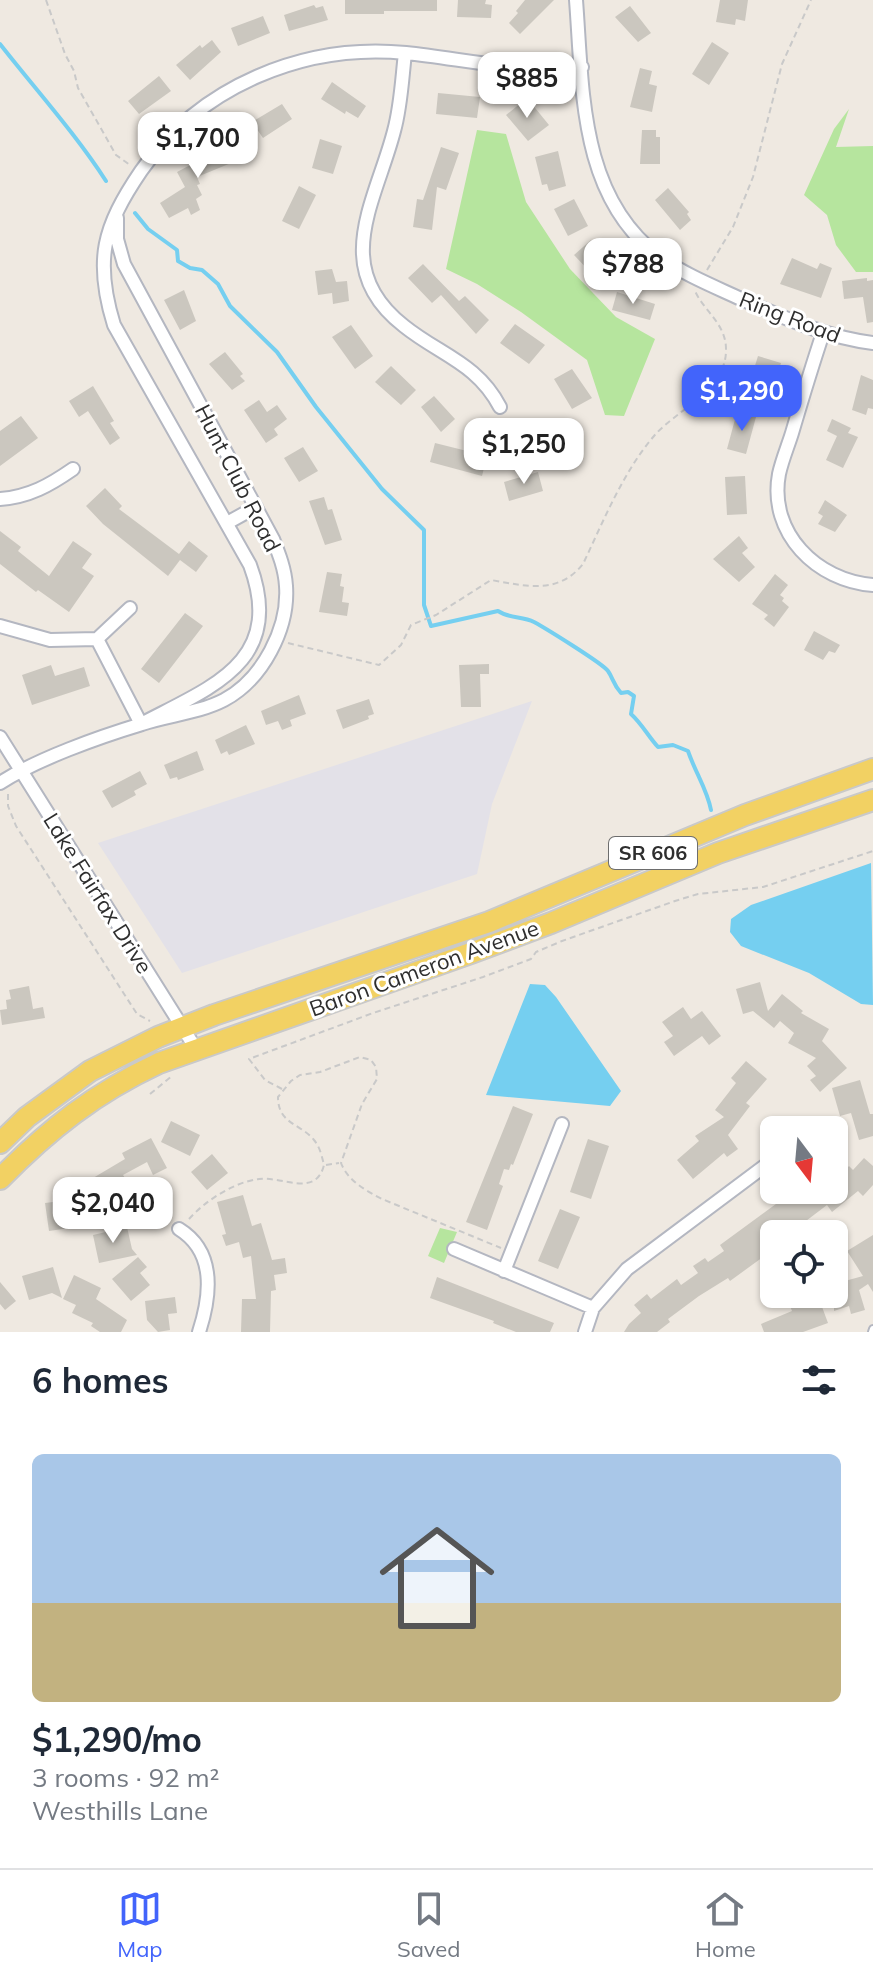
<!DOCTYPE html>
<meta charset="utf-8">
<style>
:root{--surface:#fff;--page:#f6f6f7;--text:#1f2937;--muted:#747a83;--line:#e0e1e3;--accent:#4264fb}
body{margin:0;font-family:Mulish,sans-serif;background:var(--page);color:var(--text);height:100vh;display:flex;flex-direction:column;font-size:30px;white-space:nowrap}
*{box-sizing:border-box;margin:0}
p{font-size:26px;color:var(--muted)}
.icon{flex:none;width:44px;height:44px;fill:none;stroke:currentColor;stroke-width:2;stroke-linecap:round;stroke-linejoin:round}
.map{position:relative;height:1332px;overflow:hidden}
.sheet{display:flex;flex-direction:column;background:var(--surface);flex:1}
.sheet>*{flex:none}
.needle{width:52px;rotate:164deg}
.tools{position:absolute;left:760px;top:1116px;display:grid;gap:16px}
.tools a{display:grid;place-items:center;width:88px;height:88px;border-radius:12px;background:var(--surface);box-shadow:0 2px 6px #0004;font-size:40px}
.price{position:absolute;translate:-50% -68px;padding:0 18px;border-radius:16px;background:#fff;color:#222;font-size:26px;line-height:52px;filter:drop-shadow(0 2px 4px #0008)}
.price::after{content:'';position:absolute;left:50%;top:48px;width:24px;height:18px;margin-left:-12px;background:inherit;clip-path:polygon(0 0,100% 0,50% 100%)}
.price.active{background:var(--accent);color:#fff}
ul{padding:0;list-style:none}
li{display:grid;align-content:center;gap:16px;height:424px;padding:0 32px}
li+li{border-top:2px solid var(--line)}
li span{display:grid;place-items:center;height:248px;border-radius:12px;color:#555}
li>.icon{margin-inline-start:auto}
span .icon{width:144px;height:144px;fill:#fffc;stroke-width:1}
li b{font-size:34px}
h2{display:flex;justify-content:space-between;align-items:center;height:96px;padding:0 32px;font-size:34px}
.tab-bar{display:flex;justify-content:space-around;align-items:center;height:112px;border-top:2px solid var(--line);background:var(--surface);font-size:22px;color:var(--muted)}
.tab-bar a{display:grid;justify-items:center;gap:4px}
.tab-bar .active{color:var(--accent)}
.map>svg:first-child{display:block}
.industrial{fill:#e3e1e8}
.green{fill:#b6e59e}
.water{fill:#75cff0}
.lines{fill:none;stroke-linecap:round;stroke-linejoin:round}
.stream{stroke:#75cff0;stroke-width:4}
.building{fill:#cbc7bf}
.lane-casing{stroke:#b4b7c1;stroke-width:10}
.street-casing{stroke:#b4b7c1;stroke-width:16}
.primary-casing{stroke:#c9c9c9;stroke-width:24}
.path{stroke:#c9c9c9;stroke-width:2;stroke-dasharray:6 4;stroke-linecap:butt}
.lane{stroke:#fff;stroke-width:6}
.street{stroke:#fff;stroke-width:12}
.primary{stroke:#f2d163;stroke-width:20}
.labels{text-anchor:middle;stroke-width:6;stroke-linejoin:round;paint-order:stroke}
.shield{fill:#fff;stroke:#6d6d6d;stroke-width:2}
.shield-label{font-size:20px;font-weight:bold;fill:#2e2e2e}
.street-label{font-size:22px;fill:#2e2e2e;stroke:#fff}
</style>
<div class="map">
<svg width="873" height="1332" viewBox="0 0 873 1332">
<rect width="100%" height="100%" fill="#efe9e1"/>
<path class="industrial" d="M 532,701 L 492,804 L 477,874 L 182,973 L 98,843 Z"/>
<path class="green" d="M 849,109 L 836,147 L 873,146 L 873,272 L 856,272 L 836,245 L 827,215 L 804,195 L 834,129 Z
M 477,130 L 506,134 L 526,202 L 570,269 L 616,317 L 655,339 L 624,416 L 605,415 L 587,360 L 521,312 L 477,284 L 446,269 Z
M 440,1228 L 457,1232 L 444,1263 L 428,1256 Z"/>
<path class="water" d="M 871,863 L 873,1005 L 861,1004 L 809,973 L 741,946 L 730,932 L 731,919 L 751,905 Z
M 530,984 L 545,985 L 556,997 L 621,1091 L 610,1106 L 486,1095 Z"/>
<g class="lines">
<path class="stream" d="M 0,44 C 36,90 75,133 106,181
M 135,213 L 148,229 L 177,250 L 178,261 L 190,268 L 202,270 L 218,284 L 230,306 L 277,352 L 316,407 L 382,489 L 424,530 L 424,605 L 431,626 L 498,611 C 510,619 522,616 534,622 C 545,628 602,663 608,671 C 613,678 613,684 621,693 L 628,692 L 634,696 L 631,714 C 642,724 648,736 658,747 L 673,745 L 688,751 C 695,772 707,789 711,810"/>
</g>
<path class="building" d="M 345,0 L 437,0 L 437,11 L 384,11 L 384,14 L 345,14 Z
M 458,0 L 486,0 L 485,4 L 492,5 L 491,18 L 457,17 Z
M 525,0 L 554,0 L 520,34 L 509,23 L 518,13 L 516,11 Z
M 720,0 L 748,0 L 745,21 L 736,19 L 735,25 L 716,22 Z
M 314,5 L 316,8 L 323,6 L 328,20 L 289,31 L 284,15 Z
M 630,6 L 651,33 L 638,42 L 615,17 Z
M 263,16 L 270,33 L 238,46 L 231,28 Z
M 212,40 L 221,52 L 190,80 L 176,65 L 200,45 L 202,48 Z
M 712,42 L 729,53 L 709,85 L 692,74 Z
M 640,68 L 652,71 L 649,84 L 657,86 L 652,112 L 630,107 Z
M 159,76 L 171,91 L 139,114 L 128,101 Z
M 332,82 L 366,106 L 358,118 L 346,111 L 345,114 L 321,99 Z
M 438,93 L 480,97 L 477,118 L 436,114 Z
M 527,98 L 549,125 L 528,141 L 506,115 Z
M 282,104 L 292,119 L 263,138 L 252,122 Z
M 642,130 L 656,130 L 656,137 L 660,137 L 660,164 L 640,164 Z
M 320,139 L 342,146 L 333,174 L 312,168 Z
M 234,141 L 240,155 L 234,157 L 236,161 L 197,177 L 200,184 L 197,185 L 202,195 L 196,199 L 200,210 L 191,215 L 188,208 L 169,218 L 160,203 L 185,187 L 177,172 L 213,153 L 212,151 Z
M 441,147 L 459,153 L 446,190 L 437,187 L 432,230 L 413,227 L 417,199 L 423,200 Z
M 558,151 L 566,186 L 549,191 L 547,184 L 542,185 L 535,157 Z
M 299,186 L 316,195 L 299,229 L 282,221 Z
M 668,188 L 689,212 L 687,214 L 691,220 L 680,230 L 655,200 Z
M 574,199 L 588,226 L 568,236 L 554,209 Z
M 591,240 L 614,264 L 604,275 L 599,268 L 592,274 L 574,255 Z
M 792,258 L 817,269 L 820,263 L 832,268 L 821,298 L 780,284 Z
M 423,264 L 459,301 L 465,296 L 489,320 L 476,334 L 441,295 L 432,303 L 408,278 Z
M 332,269 L 336,282 L 347,281 L 349,301 L 333,304 L 332,293 L 318,295 L 315,271 Z
M 867,278 L 867,281 L 873,280 L 873,322 L 867,323 L 863,297 L 844,299 L 842,281 Z
M 184,290 L 196,321 L 180,330 L 164,300 Z
M 617,292 L 655,304 L 650,320 L 612,310 Z
M 515,324 L 545,345 L 529,364 L 500,343 Z
M 351,325 L 373,356 L 355,369 L 332,337 Z
M 225,352 L 243,374 L 240,376 L 245,381 L 232,390 L 209,364 Z
M 758,356 L 781,363 L 768,405 L 756,402 L 762,381 L 758,380 L 760,373 L 753,372 Z
M 391,366 L 416,390 L 401,405 L 375,382 Z
M 572,369 L 592,398 L 572,409 L 554,379 Z
M 861,375 L 873,380 L 873,409 L 868,408 L 866,415 L 852,410 Z
M 93,386 L 114,421 L 110,423 L 120,438 L 110,445 L 88,411 L 79,417 L 69,401 Z
M 434,396 L 455,419 L 441,432 L 421,407 Z
M 259,400 L 267,412 L 277,405 L 287,419 L 274,429 L 278,435 L 266,443 L 244,410 Z
M 737,412 L 756,417 L 746,454 L 727,449 Z
M 21,416 L 38,438 L 0,466 L 0,431 Z
M 832,419 L 851,428 L 848,433 L 858,437 L 843,468 L 826,460 L 837,436 L 827,431 Z
M 558,437 L 580,441 L 574,464 L 553,459 Z
M 435,443 L 487,456 L 482,476 L 430,462 Z
M 303,447 L 318,471 L 299,482 L 284,458 Z
M 538,472 L 543,491 L 509,501 L 504,482 Z
M 745,476 L 747,514 L 727,515 L 725,477 Z
M 105,488 L 122,506 L 119,509 L 179,554 L 189,541 L 208,556 L 196,572 L 180,560 L 168,576 L 103,524 L 86,506 Z
M 324,497 L 328,510 L 332,509 L 342,540 L 325,545 L 309,501 Z
M 825,500 L 847,515 L 835,532 L 818,524 L 823,516 L 818,513 Z
M 0,531 L 21,547 L 18,551 L 49,576 L 73,541 L 92,554 L 82,568 L 94,576 L 69,612 L 38,590 L 36,592 L 0,564 Z
M 739,536 L 748,548 L 742,553 L 755,567 L 739,582 L 713,559 Z
M 327,572 L 342,574 L 340,586 L 344,587 L 342,602 L 349,603 L 347,616 L 319,612 Z
M 775,574 L 788,585 L 780,595 L 784,598 L 782,601 L 789,607 L 774,627 L 764,619 L 768,615 L 752,604 Z
M 185,613 L 203,626 L 159,683 L 141,669 Z
M 814,631 L 840,645 L 835,653 L 829,651 L 823,660 L 804,650 Z
M 489,664 L 489,674 L 480,674 L 481,707 L 461,707 L 459,665 Z
M 51,665 L 55,676 L 84,667 L 90,686 L 32,705 L 22,675 Z
M 299,695 L 306,714 L 290,720 L 292,726 L 282,730 L 278,721 L 266,725 L 261,711 Z
M 369,699 L 374,714 L 368,716 L 369,719 L 343,729 L 336,710 Z
M 246,725 L 255,744 L 229,755 L 227,751 L 221,754 L 215,740 Z
M 197,751 L 204,770 L 178,780 L 177,777 L 170,779 L 164,765 Z
M 140,771 L 147,784 L 134,791 L 136,795 L 112,808 L 102,791 Z
M 760,982 L 768,1011 L 782,994 L 803,1011 L 801,1013 L 829,1029 L 822,1041 L 847,1068 L 820,1092 L 810,1080 L 816,1076 L 807,1066 L 816,1058 L 788,1043 L 794,1033 L 780,1021 L 774,1028 L 753,1011 L 743,1014 L 736,989 Z
M 29,986 L 33,1009 L 43,1007 L 45,1018 L 2,1025 L 0,1010 L 7,1009 L 6,1000 L 11,999 L 9,990 Z
M 683,1007 L 691,1019 L 702,1011 L 721,1036 L 709,1045 L 702,1036 L 674,1056 L 664,1042 L 673,1036 L 662,1022 Z
M 746,1061 L 767,1079 L 746,1103 L 750,1106 L 728,1135 L 738,1149 L 727,1157 L 724,1153 L 693,1179 L 677,1160 L 699,1141 L 695,1136 L 724,1117 L 715,1110 L 736,1083 L 731,1078 Z
M 860,1080 L 870,1114 L 873,1114 L 873,1136 L 859,1140 L 851,1113 L 840,1116 L 832,1088 Z
M 513,1106 L 533,1114 L 513,1165 L 511,1164 L 509,1170 L 504,1169 L 499,1184 L 503,1186 L 487,1230 L 466,1222 Z
M 171,1121 L 200,1135 L 190,1156 L 161,1142 Z
M 151,1138 L 167,1168 L 153,1175 L 147,1162 L 123,1175 L 131,1187 L 119,1194 L 115,1188 L 99,1198 L 88,1181 L 125,1159 L 122,1153 Z
M 588,1139 L 609,1146 L 591,1199 L 570,1192 Z
M 212,1154 L 228,1173 L 207,1190 L 191,1172 Z
M 864,1158 L 873,1166 L 873,1185 L 863,1196 L 858,1191 L 832,1212 L 827,1205 L 798,1227 L 801,1230 L 795,1234 L 774,1234 L 774,1249 L 730,1281 L 728,1278 L 699,1296 L 668,1319 L 670,1322 L 657,1332 L 624,1332 L 629,1324 L 641,1313 L 634,1305 L 647,1294 L 651,1299 L 677,1279 L 681,1285 L 698,1273 L 693,1266 L 705,1258 L 708,1262 L 724,1251 L 720,1245 L 795,1190 L 811,1190 L 815,1196 L 823,1190 L 834,1190 L 834,1182 L 849,1166 L 853,1170 Z
M 243,1195 L 252,1226 L 261,1223 L 272,1260 L 285,1258 L 287,1273 L 274,1275 L 276,1290 L 271,1291 L 270,1332 L 241,1332 L 242,1299 L 256,1299 L 251,1256 L 243,1258 L 239,1242 L 226,1246 L 222,1235 L 226,1234 L 217,1202 Z
M 69,1200 L 71,1213 L 81,1212 L 83,1226 L 49,1231 L 45,1203 Z
M 560,1209 L 580,1217 L 558,1269 L 538,1261 Z
M 127,1227 L 132,1249 L 137,1255 L 99,1263 L 93,1235 Z
M 873,1235 L 873,1292 L 868,1284 L 859,1290 L 865,1310 L 851,1314 L 849,1306 L 834,1311 L 834,1284 L 863,1276 L 847,1251 Z
M 138,1257 L 147,1267 L 140,1273 L 150,1285 L 131,1301 L 112,1279 Z
M 53,1267 L 62,1298 L 52,1293 L 29,1300 L 22,1276 Z
M 74,1275 L 101,1288 L 96,1299 L 127,1320 L 121,1332 L 100,1332 L 91,1326 L 93,1323 L 72,1313 L 76,1305 L 63,1299 Z
M 437,1277 L 554,1323 L 550,1332 L 516,1332 L 493,1323 L 494,1321 L 430,1298 Z
M 0,1282 L 16,1301 L 5,1310 L 0,1304 Z
M 818,1296 L 828,1323 L 803,1332 L 764,1332 L 761,1324 L 792,1311 L 790,1306 Z
M 175,1297 L 177,1313 L 168,1314 L 170,1330 L 158,1332 L 147,1320 L 145,1301 Z"/>
<g class="lines">
<defs>
<path id="lane" d="M 872,1332 L 873,1329"/>
<path id="street" d="M 576,0 C 583,90 579,197 660,257 C 685,275 713,286 741,299 C 785,318 825,337 873,343
M 405,53 C 402,79 401,106 394,131 C 376,201 329,268 404,326 C 440,355 477,363 500,407
M 823,333 C 812,366 802,399 792,433 C 788,446 782,460 779,474 C 768,533 817,581 873,585
M 0,499 C 29,497 50,485 73,469
M 227,523 L 256,507
M 0,626 L 50,640 L 97,639 L 141,724
M 97,639 L 130,608
M 141,724 C 211,687 286,662 250,565 L 114,325 C 94,260 103,227 141,171 C 200,86 304,43 406,53 C 464,59 525,74 582,67
M 0,737 L 196,1049
M 0,783 C 37,759 99,737 142,724 C 169,715 199,713 224,700 C 263,679 289,628 286,586 C 285,569 279,554 273,539 L 124,264 L 117,239 L 117,218
M 788,1130 L 789,1127
M 179,1229 C 216,1252 211,1295 199,1332
M 454,1249 L 593,1308
M 504,1271 L 562,1124
M 585,1332 L 593,1308 L 627,1269 L 774,1159"/>
<path id="primary" d="M 0,1143 L 27,1117 L 90,1071 L 158,1037 L 214,1015 L 489,922 L 745,815 L 873,769
M 0,1179 C 49,1129 95,1093 159,1063 L 471,953 L 551,923 L 718,853 L 873,800"/>
</defs>
<use href="#lane" class="lane-casing"/>
<use href="#street" class="street-casing"/>
<use href="#primary" class="primary-casing"/>
<path class="path" d="M 46,0 L 65,54 L 74,71 L 78,88 L 116,155 L 130,165
M 707,270 L 733,227 L 753,177 L 782,64 L 811,0
M 288,643 L 379,665 L 401,645 L 411,625 L 436,615 L 491,580 C 526,586 558,595 583,564 C 603,522 623,472 654,436 C 676,410 727,390 726,349 C 726,324 704,311 695,291
M 8,794 L 8,806 L 16,826 L 137,1014 L 150,1021
M 282,1089 L 265,1080 L 249,1059 L 373,1013 L 483,977 L 531,959 L 536,952 L 562,941 L 675,901 L 698,894 L 763,887 L 873,851
M 150,1094 L 172,1076
M 326,1165 L 339,1163
M 189,1219 C 205,1201 234,1182 259,1179 C 282,1176 316,1198 324,1165 C 322,1157 320,1147 314,1140 C 300,1123 278,1124 278,1097 L 291,1081 L 300,1075 L 320,1072 L 360,1057 L 371,1060 L 376,1067 L 377,1079 L 362,1104 L 341,1163 C 348,1181 365,1190 382,1199 L 501,1248"/>
<use href="#lane" class="lane"/>
<use href="#street" class="street"/>
<use href="#primary" class="primary"/>
</g>
<g class="labels">
<rect class="shield" x="609" y="837" width="88" height="32" rx="6"/>
<g class="shield-label">
<text x="653" y="860">SR 606</text>
</g>
<g class="street-label">
<text transform="translate(790 317) rotate(21)" y="8">Ring Road</text>
<text transform="translate(238 478) rotate(63)" y="8">Hunt Club Road</text>
<text transform="translate(98 893) rotate(58)" y="8">Lake Fairfax Drive</text>
<text transform="translate(424 968) rotate(-20)" y="8">Baron Cameron Avenue</text>
</g>
</g>
</svg>
<div class="tools">
<a><svg class="needle" viewBox="-14 -14 28 28"><path d="M0-13l5 13h-10z" fill="#e53935"/><path d="M0 13l5-13h-10z" fill="#747a83"/></svg></a>
<a><svg class="icon" aria-label="locate" viewBox="0 0 24 24"><circle cx="12" cy="12" r="6"/><path d="M12 2v4M12 18v4M2 12h4M18 12h4"/></svg></a>
</div>
<b class="price" style="left:527px;top:120px">$885</b>
<b class="price" style="left:198px;top:180px">$1,700</b>
<b class="price" style="left:633px;top:306px">$788</b>
<b class="price active" style="left:742px;top:433px">$1,290</b>
<b class="price" style="left:524px;top:486px">$1,250</b>
<b class="price" style="left:113px;top:1245px">$2,040</b>
</div>
<section class="sheet">
<h2>6 homes<svg class="icon" aria-label="filters" viewBox="0 0 24 24"><path d="M4 7h16M4 17h16"/><circle cx="9" cy="7" r="2"/><circle cx="15" cy="17" r="2"/></svg></h2>
<ul>
<li><span style="background:linear-gradient(#a9c7e8 60%,#c2b280 0)"><svg class="icon" aria-label="home" viewBox="0 0 24 24"><path d="M3 11l9-7 9 7M6 9v11h12V9"/></svg></span><div><b>$1,290/mo</b><p>3 rooms · 92 m²</p><p>Westhills Lane</p></div></li>
</ul>
</section>
<nav class="tab-bar">
<a class="active"><svg class="icon" aria-label="map" viewBox="0 0 24 24"><path d="M3 6l6-2 6 2 6-2v14l-6 2-6-2-6 2zM9 4v14M15 6v14"/></svg>Map</a>
<a><svg class="icon" aria-label="saved" viewBox="0 0 24 24"><path d="M7 4h10v16l-5-4-5 4z"/></svg>Saved</a>
<a><svg class="icon" aria-label="home" viewBox="0 0 24 24"><path d="M3 11l9-7 9 7M6 9v11h12V9"/></svg>Home</a>
</nav>
